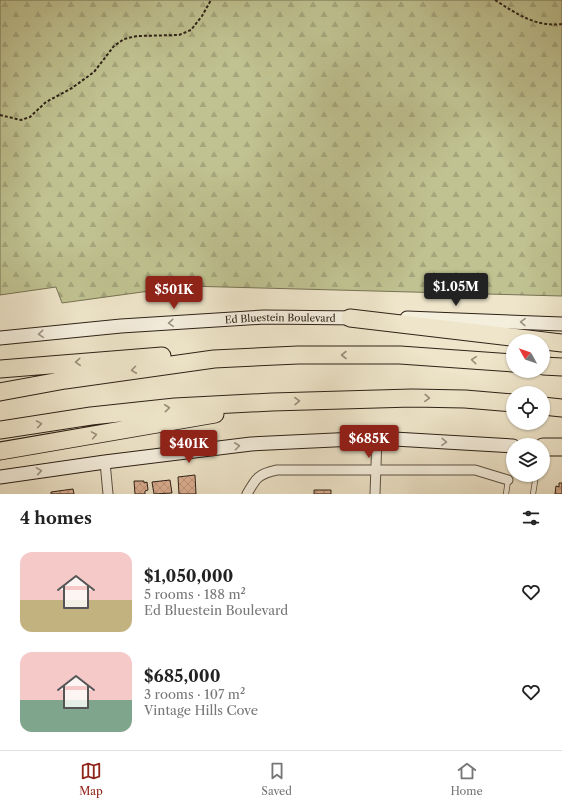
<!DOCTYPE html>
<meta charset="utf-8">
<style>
:root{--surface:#fff;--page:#f6f6f6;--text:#222;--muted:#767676;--line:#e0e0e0;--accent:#8f2418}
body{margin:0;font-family:"Libre Caslon Text",serif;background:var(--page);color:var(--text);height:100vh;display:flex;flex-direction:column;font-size:15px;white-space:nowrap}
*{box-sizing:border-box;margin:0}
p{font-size:13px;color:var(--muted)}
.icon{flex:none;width:22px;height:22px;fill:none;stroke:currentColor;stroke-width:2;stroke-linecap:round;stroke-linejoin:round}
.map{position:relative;height:494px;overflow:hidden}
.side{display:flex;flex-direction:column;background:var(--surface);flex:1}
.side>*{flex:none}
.needle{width:26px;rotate:310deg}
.buttons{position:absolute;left:506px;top:334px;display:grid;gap:8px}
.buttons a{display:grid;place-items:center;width:44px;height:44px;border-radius:50%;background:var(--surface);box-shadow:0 1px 3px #0004;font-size:20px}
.price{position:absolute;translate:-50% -34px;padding:0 9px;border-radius:4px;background:var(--accent);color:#fff;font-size:13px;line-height:26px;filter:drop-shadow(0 1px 2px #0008)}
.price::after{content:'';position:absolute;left:50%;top:24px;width:12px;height:9px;margin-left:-6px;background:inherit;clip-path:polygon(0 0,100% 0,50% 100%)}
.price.current{background:#222;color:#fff}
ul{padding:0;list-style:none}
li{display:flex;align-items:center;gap:12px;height:100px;padding:0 20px}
li span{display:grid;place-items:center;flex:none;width:112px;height:80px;border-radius:12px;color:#555}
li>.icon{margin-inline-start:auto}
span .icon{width:48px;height:48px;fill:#fffc;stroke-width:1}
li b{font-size:17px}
h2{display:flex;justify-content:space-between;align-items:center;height:48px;padding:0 20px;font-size:17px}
.dock{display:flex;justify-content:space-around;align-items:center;height:56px;border-top:1px solid var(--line);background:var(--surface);font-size:11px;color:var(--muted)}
.dock a{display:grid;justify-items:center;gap:2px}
.dock .current{color:var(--accent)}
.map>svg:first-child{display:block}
.forest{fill:url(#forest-firs);stroke:#777254}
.building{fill:url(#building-cross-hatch);stroke:#2e2217}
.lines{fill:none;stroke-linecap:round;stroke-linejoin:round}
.lane-casing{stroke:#5e5344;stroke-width:6}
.street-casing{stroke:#5e5344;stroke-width:11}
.secondary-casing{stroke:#2e2217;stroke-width:15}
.highway-casing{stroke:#2e2217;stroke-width:19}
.path{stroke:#2e2217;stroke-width:2;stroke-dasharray:3 2;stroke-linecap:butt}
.lane{stroke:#f4eedd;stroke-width:4.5}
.street{stroke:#f4eedd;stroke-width:9}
.secondary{stroke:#f4eedd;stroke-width:13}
.highway{stroke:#eee5ca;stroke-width:17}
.oneway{stroke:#9b9284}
.oneway2{stroke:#988d79}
.labels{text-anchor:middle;stroke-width:4;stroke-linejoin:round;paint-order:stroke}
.street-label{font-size:10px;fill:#2e2217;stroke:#f4eedd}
</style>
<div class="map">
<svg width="562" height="494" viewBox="0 0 562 494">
<defs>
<pattern id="forest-firs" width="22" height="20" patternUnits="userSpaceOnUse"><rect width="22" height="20" fill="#c0c291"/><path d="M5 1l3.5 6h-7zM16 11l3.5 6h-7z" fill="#a5a67c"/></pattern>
<pattern id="building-cross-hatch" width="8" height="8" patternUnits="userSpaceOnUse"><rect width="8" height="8" fill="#dbae91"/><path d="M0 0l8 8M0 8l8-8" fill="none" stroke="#bc957c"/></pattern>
</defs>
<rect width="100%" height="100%" fill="#eee5ca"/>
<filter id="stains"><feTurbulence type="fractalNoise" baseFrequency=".005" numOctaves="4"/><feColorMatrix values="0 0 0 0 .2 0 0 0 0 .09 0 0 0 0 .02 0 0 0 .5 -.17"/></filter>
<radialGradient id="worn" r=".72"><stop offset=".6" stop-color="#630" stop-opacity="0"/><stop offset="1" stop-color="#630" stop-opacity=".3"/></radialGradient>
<path class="forest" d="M 0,0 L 562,0 L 562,296 L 186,286 L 62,303 L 56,287 L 0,295 Z"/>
<path class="building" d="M 195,475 L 196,494 L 179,494 L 178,477 Z
M 170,480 L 172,493 L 154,494 L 152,482 Z
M 134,481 L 144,481 L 144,483 L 147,482 L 148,490 L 145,491 L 145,494 L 135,494 Z
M 559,483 L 562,483 L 562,494 L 555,494 L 556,486 L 559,487 Z
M 73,489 L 74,494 L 51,494 L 51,492 Z
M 314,490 L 331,490 L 331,494 L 314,494 Z"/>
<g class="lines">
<defs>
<path id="lane" d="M 506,494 L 508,480
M 533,494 L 536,475"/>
<path id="street" d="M 105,462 L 108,494
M 247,494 C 256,478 258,474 277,470 L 475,470 L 508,480
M 375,494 L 377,438"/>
<g id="secondary">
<path d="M 407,318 L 562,324"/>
<path id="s1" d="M 0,338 L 121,326 L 264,317 L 359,318"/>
<path d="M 0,477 L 105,462 L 251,444 L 377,438 L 513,446"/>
</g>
<path id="highway" d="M 350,318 L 562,343
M 543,366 L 562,367
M 0,369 L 162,356
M 0,392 L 65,380 L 214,359 L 298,355 L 400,355 L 513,363
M 543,406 L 562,408
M 0,430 L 91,416 L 175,407 L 272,402 L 412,398 L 465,399 L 513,403
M 543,447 L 562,447
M 0,451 L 215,414"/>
</defs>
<use href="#lane" class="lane-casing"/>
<use href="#street" class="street-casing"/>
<use href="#secondary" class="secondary-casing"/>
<use href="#highway" class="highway-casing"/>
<path class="path" d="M 495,0 C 517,14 535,27 562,24
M 0,115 L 21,120 L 30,117 L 46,102 L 72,88 L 94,72 L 114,46 L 124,39 L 137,36 L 179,35 L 191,30 L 202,16 L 211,0"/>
<use href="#lane" class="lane"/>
<use href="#street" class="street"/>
<use href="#secondary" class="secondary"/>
<use href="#highway" class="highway"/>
</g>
<defs><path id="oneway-chevron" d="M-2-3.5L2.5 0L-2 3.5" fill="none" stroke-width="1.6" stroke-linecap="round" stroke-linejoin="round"/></defs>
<g class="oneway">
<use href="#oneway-chevron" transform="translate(523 322) rotate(-178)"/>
<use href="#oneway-chevron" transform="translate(171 323) rotate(176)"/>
<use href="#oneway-chevron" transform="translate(41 334) rotate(175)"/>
<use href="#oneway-chevron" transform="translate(444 442) rotate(3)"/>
<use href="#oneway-chevron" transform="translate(237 446) rotate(-7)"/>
<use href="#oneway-chevron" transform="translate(39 471) rotate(-9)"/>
</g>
<g class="oneway2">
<use href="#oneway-chevron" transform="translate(344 355) rotate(-180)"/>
<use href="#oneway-chevron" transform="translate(474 360) rotate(-175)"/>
<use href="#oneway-chevron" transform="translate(78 362) rotate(176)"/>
<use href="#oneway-chevron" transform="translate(134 370) rotate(172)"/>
<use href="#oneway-chevron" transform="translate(427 398) rotate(2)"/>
<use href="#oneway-chevron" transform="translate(297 401) rotate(-2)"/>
<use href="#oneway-chevron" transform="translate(167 408) rotate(-6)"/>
<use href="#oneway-chevron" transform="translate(39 424) rotate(-9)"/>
<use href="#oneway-chevron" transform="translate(94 435) rotate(-10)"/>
</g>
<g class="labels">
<g class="street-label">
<text dy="4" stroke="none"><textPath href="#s1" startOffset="281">Ed Bluestein Boulevard</textPath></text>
</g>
</g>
<rect width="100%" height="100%" filter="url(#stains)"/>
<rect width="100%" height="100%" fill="url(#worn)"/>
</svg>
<div class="buttons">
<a><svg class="needle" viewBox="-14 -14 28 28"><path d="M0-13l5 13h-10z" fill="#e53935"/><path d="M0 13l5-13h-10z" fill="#767676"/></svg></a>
<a><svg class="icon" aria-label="locate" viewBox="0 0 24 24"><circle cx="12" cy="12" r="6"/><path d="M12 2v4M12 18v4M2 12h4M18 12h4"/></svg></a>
<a><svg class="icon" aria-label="layers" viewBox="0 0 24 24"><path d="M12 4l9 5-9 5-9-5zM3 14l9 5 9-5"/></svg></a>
</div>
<b class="price current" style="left:456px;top:307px">$1.05M</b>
<b class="price" style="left:174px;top:310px">$501K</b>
<b class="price" style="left:369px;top:459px">$685K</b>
<b class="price" style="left:189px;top:464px">$401K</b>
</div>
<section class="side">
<h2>4 homes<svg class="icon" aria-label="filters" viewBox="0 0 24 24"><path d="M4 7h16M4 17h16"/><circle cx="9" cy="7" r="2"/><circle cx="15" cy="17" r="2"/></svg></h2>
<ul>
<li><span style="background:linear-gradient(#f6c9c9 60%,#c2b280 0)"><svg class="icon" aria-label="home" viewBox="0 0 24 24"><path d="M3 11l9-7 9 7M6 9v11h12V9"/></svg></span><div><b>$1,050,000</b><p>5 rooms · 188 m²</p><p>Ed Bluestein Boulevard</p></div><svg class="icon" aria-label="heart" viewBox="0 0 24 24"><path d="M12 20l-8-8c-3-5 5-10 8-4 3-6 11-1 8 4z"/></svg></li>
<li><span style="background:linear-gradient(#f6c9c9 60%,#7fa58c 0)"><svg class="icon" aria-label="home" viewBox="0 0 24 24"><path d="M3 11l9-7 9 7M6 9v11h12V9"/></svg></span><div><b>$685,000</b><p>3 rooms · 107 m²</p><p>Vintage Hills Cove</p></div><svg class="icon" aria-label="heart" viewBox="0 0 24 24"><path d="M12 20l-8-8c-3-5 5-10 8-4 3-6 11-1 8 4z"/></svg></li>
</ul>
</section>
<nav class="dock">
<a class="current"><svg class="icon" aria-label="map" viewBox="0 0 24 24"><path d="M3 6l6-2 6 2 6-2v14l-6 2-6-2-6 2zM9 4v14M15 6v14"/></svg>Map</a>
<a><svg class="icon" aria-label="saved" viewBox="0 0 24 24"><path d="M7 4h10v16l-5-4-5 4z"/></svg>Saved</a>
<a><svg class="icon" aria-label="home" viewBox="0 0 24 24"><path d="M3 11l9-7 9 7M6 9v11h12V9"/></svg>Home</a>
</nav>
